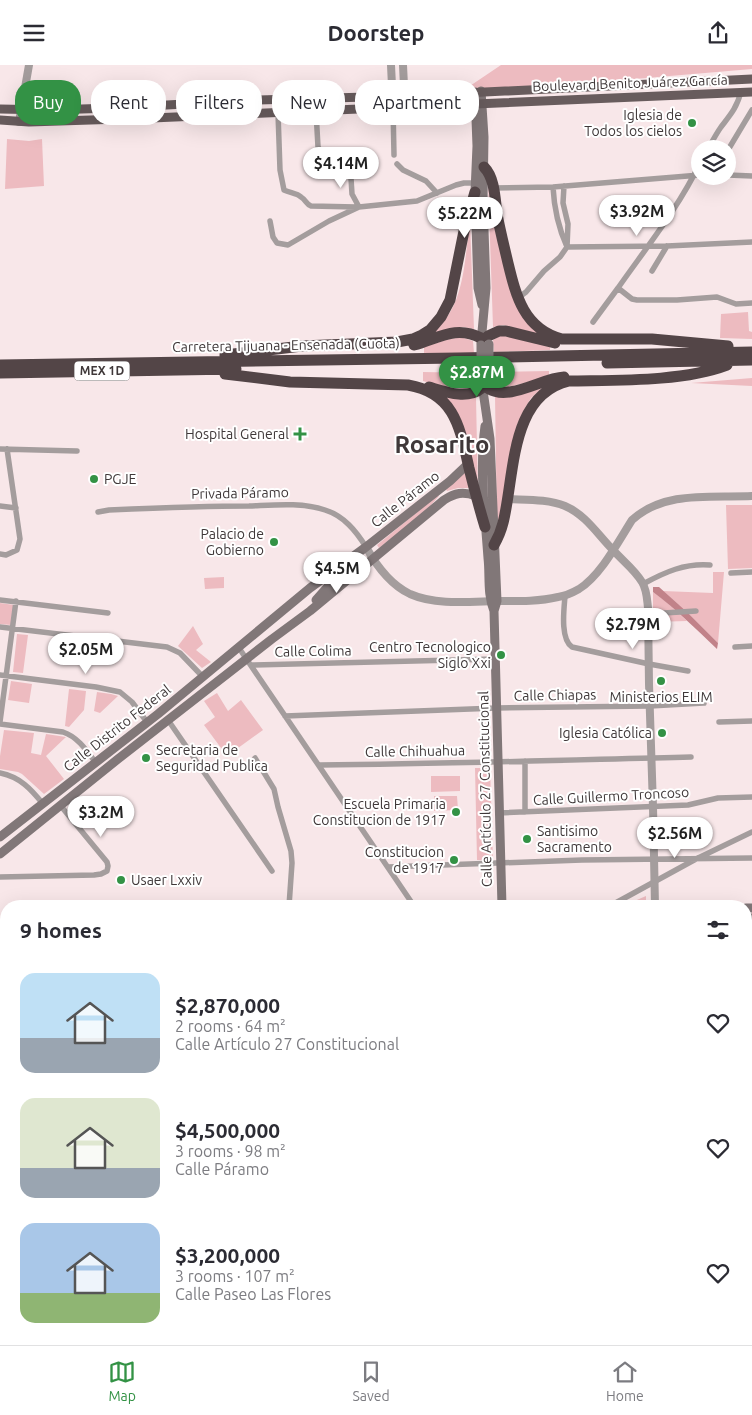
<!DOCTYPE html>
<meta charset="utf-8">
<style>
:root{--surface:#fff;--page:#f7f7f7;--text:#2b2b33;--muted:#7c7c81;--line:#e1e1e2;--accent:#339245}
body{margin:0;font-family:Ubuntu,sans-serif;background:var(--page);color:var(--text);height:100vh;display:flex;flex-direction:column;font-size:19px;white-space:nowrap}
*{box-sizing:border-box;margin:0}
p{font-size:16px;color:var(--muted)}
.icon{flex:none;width:28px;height:28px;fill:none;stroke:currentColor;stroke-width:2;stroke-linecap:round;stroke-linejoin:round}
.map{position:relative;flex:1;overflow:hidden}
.panel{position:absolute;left:0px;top:835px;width:752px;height:445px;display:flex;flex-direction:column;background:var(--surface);border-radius:20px 20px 0 0;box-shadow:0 5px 20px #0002}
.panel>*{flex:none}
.banner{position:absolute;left:15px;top:15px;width:500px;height:45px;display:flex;gap:10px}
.buttons{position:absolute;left:691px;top:75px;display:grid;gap:10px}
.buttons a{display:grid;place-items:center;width:45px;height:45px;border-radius:50%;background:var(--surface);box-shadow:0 5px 20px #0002;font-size:25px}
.price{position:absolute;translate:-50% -42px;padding:0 11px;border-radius:18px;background:#fff;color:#222;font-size:16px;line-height:32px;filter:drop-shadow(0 1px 2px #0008)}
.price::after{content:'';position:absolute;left:50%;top:30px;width:15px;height:11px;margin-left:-8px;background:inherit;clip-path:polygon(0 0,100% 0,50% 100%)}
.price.on{background:var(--accent);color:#fff}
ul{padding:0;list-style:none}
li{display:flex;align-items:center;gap:15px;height:125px;padding:0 20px}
li span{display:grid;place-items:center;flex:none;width:140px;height:100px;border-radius:15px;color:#555}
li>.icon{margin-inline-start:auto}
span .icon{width:60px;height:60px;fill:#fffc;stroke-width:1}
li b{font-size:21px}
h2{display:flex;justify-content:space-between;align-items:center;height:60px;padding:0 20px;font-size:21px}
.pill{padding:0 18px;border-radius:20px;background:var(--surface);box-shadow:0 5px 20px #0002;font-size:18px;line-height:45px}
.pill.on{background:var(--accent);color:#fff}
header{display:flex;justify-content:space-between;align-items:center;height:65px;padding:0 20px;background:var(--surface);font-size:22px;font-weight:600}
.tab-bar{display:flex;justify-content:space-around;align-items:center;height:70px;border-top:1px solid var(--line);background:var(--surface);font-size:14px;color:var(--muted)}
.tab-bar a{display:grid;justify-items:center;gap:2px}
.tab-bar .on{color:var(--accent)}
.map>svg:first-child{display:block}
.green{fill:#edbbc0}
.water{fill:#c18289}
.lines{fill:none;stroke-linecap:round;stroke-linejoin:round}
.minor{stroke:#a49d9d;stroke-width:5.5}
.tertiary{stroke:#a49d9d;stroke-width:8}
.secondary{stroke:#817778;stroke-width:9}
.primary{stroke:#685c5d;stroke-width:9}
.motorway{stroke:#534547;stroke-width:11}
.secondary-bridge{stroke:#817778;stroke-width:9}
.poi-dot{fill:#339245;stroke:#fff;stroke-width:2}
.labels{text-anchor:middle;stroke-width:4;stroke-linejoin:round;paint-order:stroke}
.shield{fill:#fff;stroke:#797474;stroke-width:1}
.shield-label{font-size:12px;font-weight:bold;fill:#3f3839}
.street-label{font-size:14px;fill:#3f3839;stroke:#fff}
.poi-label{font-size:14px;fill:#3f3839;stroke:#fff;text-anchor:end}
.town-label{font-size:24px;font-weight:bold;fill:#3f3839;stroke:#fff}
</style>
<header><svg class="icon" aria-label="menu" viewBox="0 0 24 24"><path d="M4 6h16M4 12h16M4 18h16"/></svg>Doorstep<svg class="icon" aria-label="share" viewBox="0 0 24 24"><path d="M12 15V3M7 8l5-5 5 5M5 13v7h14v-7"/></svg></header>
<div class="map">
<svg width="752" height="1280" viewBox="0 0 752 1280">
<rect width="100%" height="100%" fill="#f8e7e9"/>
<path class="green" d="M 501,0 L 752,0 L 752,4 L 458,29 Z
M 7,74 L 29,76 L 42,74 L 44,121 L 5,124 Z
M 488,116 L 514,230 L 548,272 L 508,261 L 503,260 L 493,262 Z
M 470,157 L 474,264 L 463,262 L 430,270 C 435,266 440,261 444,256 C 465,231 465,189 470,157 Z
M 748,247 L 749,266 L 752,267 L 752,274 L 720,273 L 721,249 Z
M 500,270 L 550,279 L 550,285 L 494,287 L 493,275 Z
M 461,272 L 473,276 L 474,288 L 424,290 L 424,282 L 445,275 Z
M 549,306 L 549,312 L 504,323 L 498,322 L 494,318 L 494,307 Z
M 423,307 L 475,308 L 475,319 L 468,324 L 442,322 L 423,316 Z
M 752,313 L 752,321 L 691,318 Z
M 542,323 L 531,333 L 525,343 L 517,360 L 497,465 L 495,330 Z
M 476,332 L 478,432 L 444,333 Z
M 465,407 L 469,423 L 458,423 L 447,426 L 446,424 Z
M 438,430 L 439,431 L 424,448 L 379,483 L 377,480 Z
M 726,440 L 752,440 L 752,503 L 728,504 Z
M 713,507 L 724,507 L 718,578 L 687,547 L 663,526 L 713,528 Z
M 224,512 L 224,523 L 205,524 L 204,513 Z
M 653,527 L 664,535 L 687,556 L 653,557 Z
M 0,538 L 14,540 L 11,560 L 0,559 Z
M 193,561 L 203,579 L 196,585 L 211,597 L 202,603 L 178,581 Z
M 17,569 L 28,570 L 23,608 L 13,607 Z
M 11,616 L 32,619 L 29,638 L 8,635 Z
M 69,624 L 86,626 L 84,645 L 69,662 L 65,661 Z
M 97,627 L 111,629 L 118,631 L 100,648 L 94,646 Z
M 217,628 L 228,646 L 241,635 L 263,665 L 227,691 L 204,660 L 215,652 L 204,636 Z
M 4,665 L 34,668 L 31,688 L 41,690 L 46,669 L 66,672 L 46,691 L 64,714 L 44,729 L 22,709 L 18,707 L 0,704 L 0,691 Z
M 475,703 L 490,703 L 493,795 L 477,795 Z
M 431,711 L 460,711 L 460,726 L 431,727 Z
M 434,731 L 457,731 L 458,745 L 434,746 Z
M 646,831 L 646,841 L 623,841 Z"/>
<path class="water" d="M 653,522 L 659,522 L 687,547 L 718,578 L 717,584 C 696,564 676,544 653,527 Z"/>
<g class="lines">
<path class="minor" d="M 393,42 L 394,90
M 316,46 L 318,82 L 324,91 L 343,91
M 278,48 L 280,105 L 284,125 C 290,128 297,128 301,132 C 306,135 306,139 311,141 L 356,142
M 708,84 C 712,77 716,69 721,62 C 731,49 736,44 741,27
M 728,85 L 752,45
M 350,98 L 352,129 L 359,142
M 700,98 C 679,142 646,183 618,223 L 632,234 L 637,235 L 677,235 L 717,232 L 736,239 L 752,238
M 397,99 L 403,105 L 426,116 L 437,128
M 728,110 L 752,111
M 553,122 C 554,142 559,164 567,182 L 667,181 L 752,177
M 493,123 L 553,122 L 700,110
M 270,156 L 273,172 L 277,178 L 288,180 L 329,156 L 359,142 L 417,136 L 456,120 L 464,118 L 475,118
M 652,206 L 667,181
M 518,233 L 526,227 L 544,206 L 560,192 L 567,182 L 568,159 L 563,138 L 564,121
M 593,257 L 618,223
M 0,384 L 77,386
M 0,441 L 16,443
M 98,447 L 109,445 C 156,443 203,441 249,441 C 274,440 301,437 325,445 C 344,451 356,466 366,482
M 0,489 L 6,490 L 17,485 L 20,474 L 7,384
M 731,508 L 752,507
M 643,519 C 665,507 685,498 710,500
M 565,531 C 564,544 560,574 572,582 L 649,599 L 688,606
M 0,535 L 108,548
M 648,549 L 696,546
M 0,562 L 167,582 L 180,588 L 203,612
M 735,582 L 752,581
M 239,583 L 414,841
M 251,600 L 495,594
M 0,610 L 96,622 L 120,627 L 132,637 L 147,657
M 285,651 L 497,643 L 650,641 L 704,638
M 168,655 L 272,806
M 0,657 L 16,536
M 719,657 L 752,656
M 0,659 L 63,667 C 78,672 87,686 96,698
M 255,693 L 274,724 L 278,742 L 291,786 L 292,798 L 289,841
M 525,696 L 525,747
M 320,700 C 444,699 568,695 691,692
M 0,708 C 20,712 31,724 43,739
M 499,748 L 688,740 L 718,733 L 752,732
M 388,802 L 582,795 L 752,793
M 0,812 L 94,810 L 101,809 L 107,806 L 108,801 L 107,797 L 60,740
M 610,841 L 696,794 L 752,767
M 746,904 L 752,904
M 0,922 L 6,922
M 746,955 L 752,955
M 0,974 L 6,974
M 746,1006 L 752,1006
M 0,1026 L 6,1026
M 746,1057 L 752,1057
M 0,1076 L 6,1076
M 746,1109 L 752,1109
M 0,1128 L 6,1128
M 0,1144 L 6,1141
M 746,1161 L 752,1160
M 0,1179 L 6,1179
M 746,1212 L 752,1212
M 0,1230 L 6,1230
M 746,1263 L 752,1263
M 357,1274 L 357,1280
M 666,1274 L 666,1280
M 30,1280 L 318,1274"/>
<path class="tertiary" d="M 391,0 L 393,42
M 403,0 L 405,42
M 19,57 L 29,0
M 507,434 C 526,435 548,434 565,441 C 586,450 598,470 613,485 C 623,496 635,505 642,517 C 647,525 647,534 648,543 L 649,619 L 653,742 L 655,841
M 366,482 C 376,500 391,520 410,529 C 435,540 466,537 493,536 C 514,536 537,537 558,532 C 565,531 572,528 579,524 C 601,510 618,477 632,455 C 665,425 712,433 752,431
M 512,1274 L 512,1280"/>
<path class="secondary" d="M 481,26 L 484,72 L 483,136 L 486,223 L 481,278
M 475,27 L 477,81 L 475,127 L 478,223 L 482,240
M 482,319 L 490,374 L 497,536 L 494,546 L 502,841
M 485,361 C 479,405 485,449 488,493 C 490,510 487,529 494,546
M 316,535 L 332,517 L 332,514 L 330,508 L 353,510
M 0,772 L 158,649 L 310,523 L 366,482 L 450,416 L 468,399
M 0,789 L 118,694 L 272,574 L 310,546 L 444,435 C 455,428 463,426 476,431
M 746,843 L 752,843
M 746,853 L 752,853
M 0,862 L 6,862
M 0,871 L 6,871"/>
<path class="primary" d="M 0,44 L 50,45 L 113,43 L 258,35 L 404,31 L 752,14
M 0,55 L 29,57 L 152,53 L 752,27"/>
<path class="motorway" d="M 484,102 C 495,113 495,134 497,149 C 500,165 504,181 508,198 C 516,231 524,264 562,274 L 652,274 L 728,281
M 488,271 L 499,266 L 506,266 L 555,278
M 414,280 C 439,273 456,260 481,273
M 225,290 L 302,281 L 397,277 L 413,274 L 422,270 L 430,265 L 441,252 L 450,235 L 464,166 L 475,127
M 607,298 L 752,295
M 0,300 L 458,293 L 752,287
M 0,308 L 236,304
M 225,309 L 290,317 L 408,320 C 455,328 460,363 469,403 C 474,423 479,442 485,462
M 429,322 C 446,327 467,335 482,323
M 489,324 C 510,336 542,313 564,312
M 494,480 C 498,473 501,466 503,458 C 515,411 509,330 569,316 C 617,315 682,317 727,300"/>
<path class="secondary-bridge" d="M 489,279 L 489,314
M 481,280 L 481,314"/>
</g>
<g class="poi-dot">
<circle cx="692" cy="58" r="5"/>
<path d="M297.5 361.5h5v5h5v5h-5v5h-5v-5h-5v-5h5z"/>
<circle cx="94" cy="414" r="5"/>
<circle cx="274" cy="477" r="5"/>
<circle cx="501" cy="590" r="5"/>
<circle cx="661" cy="616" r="5"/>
<circle cx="662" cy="668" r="5"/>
<circle cx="146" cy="693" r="5"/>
<circle cx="456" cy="747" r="5"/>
<circle cx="527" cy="774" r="5"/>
<circle cx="454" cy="795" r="5"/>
<circle cx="121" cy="815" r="5"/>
</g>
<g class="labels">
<rect class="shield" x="74.5" y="296.5" width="55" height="19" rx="4"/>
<g class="shield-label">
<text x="102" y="310">MEX 1D</text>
</g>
<g class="street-label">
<text transform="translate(630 18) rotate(-2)" y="5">Boulevard Benito Juárez García</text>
<text transform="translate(286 280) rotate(-1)" y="5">Carretera Tijuana - Ensenada (Cuota)</text>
<text transform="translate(240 428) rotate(-1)" y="5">Privada Páramo</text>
<text transform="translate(405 434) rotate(-38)" y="5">Calle Páramo</text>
<text transform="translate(313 586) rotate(-1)" y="5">Calle Colima</text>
<text transform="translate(555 630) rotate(-1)" y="5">Calle Chiapas</text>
<text transform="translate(117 663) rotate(-38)" y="5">Calle Distrito Federal</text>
<text transform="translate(415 686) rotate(-1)" y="5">Calle Chihuahua</text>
<text transform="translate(485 724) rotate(-91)" y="5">Calle Artículo 27 Constitucional</text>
<text transform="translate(611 731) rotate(-3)" y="5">Calle Guillermo Troncoso</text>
</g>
<g class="poi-label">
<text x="682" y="55">Iglesia de<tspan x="682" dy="16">Todos los cielos</tspan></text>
<text x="289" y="374">Hospital General</text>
<text x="104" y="419" text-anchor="start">PGJE</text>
<text x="264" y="474">Palacio de<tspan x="264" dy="16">Gobierno</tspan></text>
<text x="491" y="587">Centro Tecnologico<tspan x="491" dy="16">Siglo Xxi</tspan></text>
<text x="661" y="637" text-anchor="middle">Ministerios ELIM</text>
<text x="652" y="673">Iglesia Católica</text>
<text x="156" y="690" text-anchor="start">Secretaria de<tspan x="156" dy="16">Seguridad Publica</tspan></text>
<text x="446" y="744">Escuela Primaria<tspan x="446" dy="16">Constitucion de 1917</tspan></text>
<text x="537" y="771" text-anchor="start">Santisimo<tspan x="537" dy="16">Sacramento</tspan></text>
<text x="444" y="792">Constitucion<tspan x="444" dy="16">de 1917</tspan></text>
<text x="131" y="820" text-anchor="start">Usaer Lxxiv</text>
</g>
<g class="town-label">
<text x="442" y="388">Rosarito</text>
</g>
</g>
</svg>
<div class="buttons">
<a><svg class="icon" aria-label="layers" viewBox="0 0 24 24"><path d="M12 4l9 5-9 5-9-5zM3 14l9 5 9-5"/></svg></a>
</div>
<b class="price" style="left:341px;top:124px">$4.14M</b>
<b class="price" style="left:637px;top:172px">$3.92M</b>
<b class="price" style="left:465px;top:174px">$5.22M</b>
<b class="price on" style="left:477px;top:333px">$2.87M</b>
<b class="price" style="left:337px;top:529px">$4.5M</b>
<b class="price" style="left:633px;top:585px">$2.79M</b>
<b class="price" style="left:86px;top:610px">$2.05M</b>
<b class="price" style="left:101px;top:773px">$3.2M</b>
<b class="price" style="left:675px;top:794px">$2.56M</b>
<div class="banner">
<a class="pill on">Buy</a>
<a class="pill">Rent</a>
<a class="pill">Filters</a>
<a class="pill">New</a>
<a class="pill">Apartment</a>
</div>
<section class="panel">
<h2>9 homes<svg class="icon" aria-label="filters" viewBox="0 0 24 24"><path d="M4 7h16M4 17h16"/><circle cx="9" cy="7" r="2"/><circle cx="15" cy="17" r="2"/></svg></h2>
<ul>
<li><span style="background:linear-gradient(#bfe0f5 65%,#9aa5b1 0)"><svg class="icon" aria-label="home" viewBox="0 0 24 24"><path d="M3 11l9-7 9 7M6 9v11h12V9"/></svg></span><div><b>$2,870,000</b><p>2 rooms · 64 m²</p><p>Calle Artículo 27 Constitucional</p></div><svg class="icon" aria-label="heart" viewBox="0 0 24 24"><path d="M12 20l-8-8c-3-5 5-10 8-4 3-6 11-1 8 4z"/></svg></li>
<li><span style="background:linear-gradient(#dfe7d0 70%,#9aa5b1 0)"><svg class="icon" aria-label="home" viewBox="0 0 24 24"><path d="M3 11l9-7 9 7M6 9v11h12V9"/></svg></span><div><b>$4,500,000</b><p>3 rooms · 98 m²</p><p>Calle Páramo</p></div><svg class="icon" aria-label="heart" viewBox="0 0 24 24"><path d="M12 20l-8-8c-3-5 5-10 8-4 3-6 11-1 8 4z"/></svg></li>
<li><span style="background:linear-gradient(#a9c7e8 70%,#8fb573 0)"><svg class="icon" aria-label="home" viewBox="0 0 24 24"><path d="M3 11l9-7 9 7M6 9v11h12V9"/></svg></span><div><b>$3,200,000</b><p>3 rooms · 107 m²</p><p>Calle Paseo Las Flores</p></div><svg class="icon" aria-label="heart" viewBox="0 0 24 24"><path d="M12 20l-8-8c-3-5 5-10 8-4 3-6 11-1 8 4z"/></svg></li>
</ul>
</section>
</div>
<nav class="tab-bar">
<a class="on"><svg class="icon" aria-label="map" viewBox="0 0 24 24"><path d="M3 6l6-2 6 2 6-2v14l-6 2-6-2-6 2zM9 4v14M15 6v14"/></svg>Map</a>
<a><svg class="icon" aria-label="saved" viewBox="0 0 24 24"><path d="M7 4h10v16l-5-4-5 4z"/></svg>Saved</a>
<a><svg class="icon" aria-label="home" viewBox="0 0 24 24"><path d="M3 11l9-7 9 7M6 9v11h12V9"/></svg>Home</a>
</nav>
